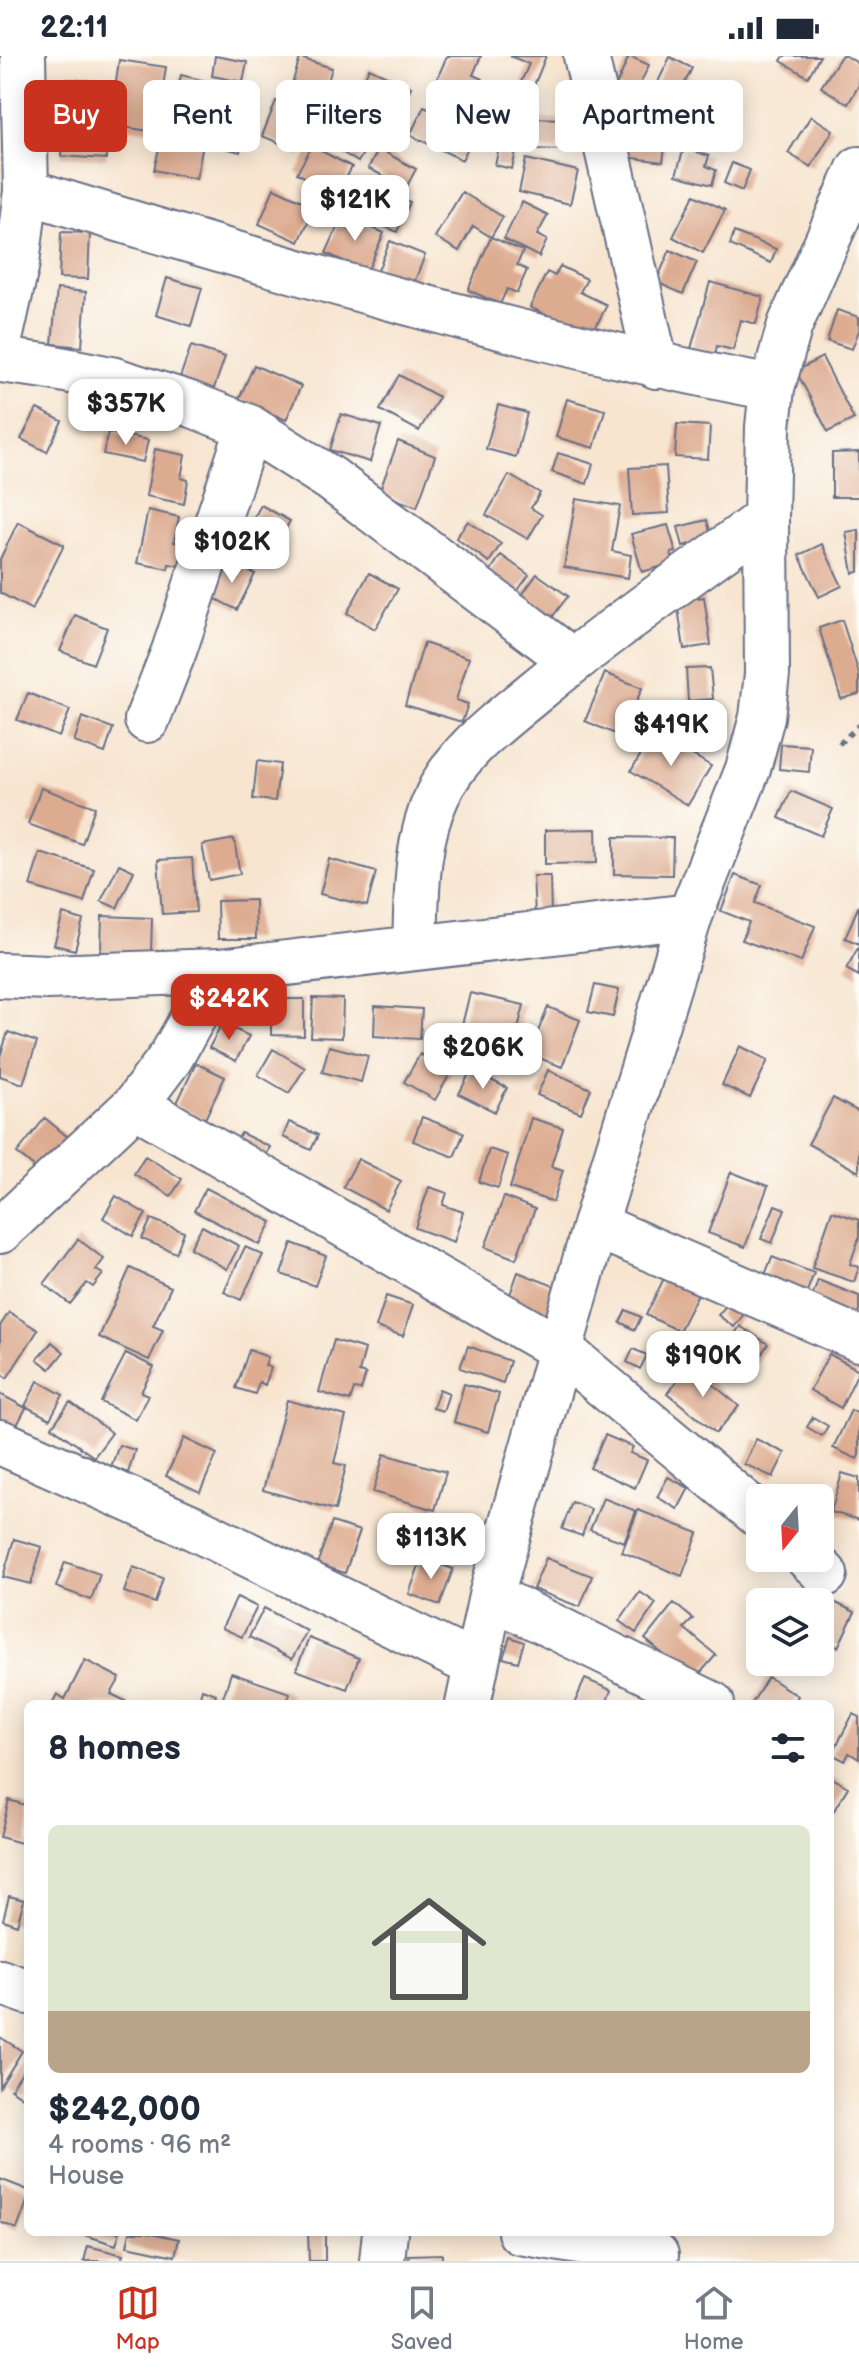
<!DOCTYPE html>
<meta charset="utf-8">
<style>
:root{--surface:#fff;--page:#f6f6f7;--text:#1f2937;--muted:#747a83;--line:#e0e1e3;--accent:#c8321e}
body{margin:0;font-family:"Balsamiq Sans",sans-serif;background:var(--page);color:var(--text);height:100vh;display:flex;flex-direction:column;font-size:30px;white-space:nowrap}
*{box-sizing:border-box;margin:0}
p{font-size:26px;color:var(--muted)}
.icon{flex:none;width:44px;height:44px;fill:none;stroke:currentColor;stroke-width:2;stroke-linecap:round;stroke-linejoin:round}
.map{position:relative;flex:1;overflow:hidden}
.sheet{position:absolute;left:24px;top:1644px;width:810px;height:536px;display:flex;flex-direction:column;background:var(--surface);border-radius:12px;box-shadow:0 4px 20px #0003}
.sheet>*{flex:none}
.hud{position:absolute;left:24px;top:24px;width:812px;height:72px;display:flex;gap:16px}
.needle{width:52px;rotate:198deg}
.buttons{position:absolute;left:746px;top:1428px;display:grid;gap:16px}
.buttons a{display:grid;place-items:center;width:88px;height:88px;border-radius:12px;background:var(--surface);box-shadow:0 4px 20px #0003;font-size:40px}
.price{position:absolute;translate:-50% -68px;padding:0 18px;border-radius:16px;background:#fff;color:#222;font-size:26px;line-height:52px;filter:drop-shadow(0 2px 4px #0008)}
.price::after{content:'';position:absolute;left:50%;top:48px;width:24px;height:18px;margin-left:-12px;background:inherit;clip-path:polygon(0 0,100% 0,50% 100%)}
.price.active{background:var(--accent);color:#fff}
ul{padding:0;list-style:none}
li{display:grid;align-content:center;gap:16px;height:424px;padding:0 24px}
li span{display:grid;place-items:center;height:248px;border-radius:12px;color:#555}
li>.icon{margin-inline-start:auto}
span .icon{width:144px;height:144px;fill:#fffc;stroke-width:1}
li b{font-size:34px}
h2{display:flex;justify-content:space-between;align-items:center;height:96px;padding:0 24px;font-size:34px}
.chip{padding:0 28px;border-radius:12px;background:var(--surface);box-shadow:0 4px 20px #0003;font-size:28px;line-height:72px}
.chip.active{background:var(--accent);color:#fff}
.status{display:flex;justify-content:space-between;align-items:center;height:56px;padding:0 40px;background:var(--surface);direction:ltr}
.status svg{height:22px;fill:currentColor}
.dock{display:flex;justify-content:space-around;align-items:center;height:112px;border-top:2px solid var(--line);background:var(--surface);font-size:22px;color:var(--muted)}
.dock a{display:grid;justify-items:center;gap:4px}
.dock .active{color:var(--accent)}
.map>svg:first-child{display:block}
.building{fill:#ddab90}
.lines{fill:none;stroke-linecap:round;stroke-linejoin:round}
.street-casing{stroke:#686f86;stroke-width:48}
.path{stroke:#686f86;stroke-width:5;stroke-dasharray:6 6;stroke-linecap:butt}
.street{stroke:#fff;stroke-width:44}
</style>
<div class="status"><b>22:11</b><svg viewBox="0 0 49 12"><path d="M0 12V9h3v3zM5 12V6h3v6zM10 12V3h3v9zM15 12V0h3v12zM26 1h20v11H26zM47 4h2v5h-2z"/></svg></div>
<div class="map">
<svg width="859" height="2205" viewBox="0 0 859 2205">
<rect width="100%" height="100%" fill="#fdfcf7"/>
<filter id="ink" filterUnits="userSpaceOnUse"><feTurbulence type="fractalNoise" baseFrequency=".0125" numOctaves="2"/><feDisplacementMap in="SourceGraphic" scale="16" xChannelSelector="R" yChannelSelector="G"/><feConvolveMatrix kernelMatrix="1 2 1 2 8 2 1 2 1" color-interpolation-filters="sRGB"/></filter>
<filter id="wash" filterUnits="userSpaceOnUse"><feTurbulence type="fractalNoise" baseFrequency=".006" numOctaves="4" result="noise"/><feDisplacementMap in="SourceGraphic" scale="32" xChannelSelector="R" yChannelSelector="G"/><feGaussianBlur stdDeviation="1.8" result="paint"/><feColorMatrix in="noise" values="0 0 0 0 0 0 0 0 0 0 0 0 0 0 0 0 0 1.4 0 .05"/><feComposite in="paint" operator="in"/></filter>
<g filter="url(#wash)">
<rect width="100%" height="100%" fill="#f7e5d0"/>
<g id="blocks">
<path class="building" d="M 215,0 L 247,6 L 243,26 L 212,20 Z
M 447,0 L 481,0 L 473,19 L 482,23 L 474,39 L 437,23 Z
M 510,0 L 546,0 L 533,32 L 521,26 L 529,8 Z
M 629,0 L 649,9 L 635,39 L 616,30 Z
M 784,0 L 820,0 L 808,21 L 781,5 Z
M 841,0 L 846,0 L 859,8 L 859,29 L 848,48 L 821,31 Z
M 670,1 L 692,12 L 677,43 L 655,32 Z
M 300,2 L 332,12 L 321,48 L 289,38 Z
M 119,4 L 166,11 L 156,76 L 110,69 Z
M 369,12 L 411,31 L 385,89 L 343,70 Z
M 181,19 L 210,26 L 203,57 L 174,50 Z
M 65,23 L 110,26 L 106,103 L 61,100 Z
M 444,39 L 470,52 L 463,66 L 477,73 L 462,104 L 410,79 L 424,50 L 436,56 Z
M 276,45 L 307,57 L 294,93 L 262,80 Z
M 811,60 L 833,74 L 811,111 L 788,97 Z
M 521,62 L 574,63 L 574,94 L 521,93 Z
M 215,63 L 246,71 L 240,96 L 209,88 Z
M 503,74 L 520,78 L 512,113 L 495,109 Z
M 340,76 L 366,92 L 358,106 L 332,90 Z
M 162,79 L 203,89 L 196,123 L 154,114 Z
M 629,79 L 666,84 L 663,106 L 626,101 Z
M 312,90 L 352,111 L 337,139 L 297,117 Z
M 684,92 L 709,100 L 706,110 L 716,114 L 712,129 L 676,119 Z
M 379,93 L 416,113 L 406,132 L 368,112 Z
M 526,103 L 578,115 L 570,148 L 519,136 Z
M 732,107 L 750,114 L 742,135 L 724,127 Z
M 357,124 L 410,146 L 397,176 L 345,153 Z
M 274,132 L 315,151 L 299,186 L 259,168 Z
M 462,136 L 503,161 L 491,181 L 473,170 L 459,195 L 435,181 Z
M 694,139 L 725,154 L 703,197 L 673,181 Z
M 522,146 L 548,159 L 537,179 L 547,184 L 539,201 L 504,183 Z
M 343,159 L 384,177 L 367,216 L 326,197 Z
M 61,176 L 90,177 L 88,223 L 59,222 Z
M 734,176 L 776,193 L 771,207 L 730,189 Z
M 491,181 L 523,195 L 517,209 L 527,214 L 517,237 L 507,233 L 500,248 L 468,234 Z
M 390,185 L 425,199 L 412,232 L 377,217 Z
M 670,194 L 697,206 L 683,238 L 656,226 Z
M 560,210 L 587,223 L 580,236 L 607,249 L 590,282 L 530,251 L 547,216 L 555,220 Z
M 167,222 L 202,232 L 191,270 L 156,259 Z
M 710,226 L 763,241 L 756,268 L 741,264 L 733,294 L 717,290 L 714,303 L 690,296 Z
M 57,233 L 86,236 L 82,291 L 52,288 Z
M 837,254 L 859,261 L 859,274 L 852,293 L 827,285 Z
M 191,290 L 225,301 L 212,338 L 178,327 Z
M 822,301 L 854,363 L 828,376 L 796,315 Z
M 254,309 L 301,330 L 286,364 L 239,343 Z
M 399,319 L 439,341 L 419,375 L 380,354 Z
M 567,343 L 605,354 L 594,392 L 556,381 Z
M 498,349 L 527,357 L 516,401 L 486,393 Z
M 37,353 L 62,365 L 47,396 L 21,383 Z
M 341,358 L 381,370 L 370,406 L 330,394 Z
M 677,368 L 710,370 L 708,403 L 675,401 Z
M 108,376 L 148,384 L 143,406 L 103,398 Z
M 398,385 L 435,400 L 417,451 L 379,437 Z
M 155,393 L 185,399 L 181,422 L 188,424 L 184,448 L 146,440 Z
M 859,396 L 859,441 L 832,441 L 832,397 Z
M 558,397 L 593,408 L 587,428 L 552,416 Z
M 666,410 L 669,457 L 632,459 L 629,412 Z
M 509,419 L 540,437 L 531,452 L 542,459 L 528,483 L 486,459 Z
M 576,443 L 620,450 L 612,495 L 631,499 L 628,522 L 564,511 Z
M 261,449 L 290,465 L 264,511 L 235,496 Z
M 148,454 L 179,461 L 174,486 L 185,488 L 180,510 L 169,508 L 168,513 L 137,507 Z
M 707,464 L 712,483 L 683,490 L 678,471 Z
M 468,465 L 501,488 L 489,506 L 456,482 Z
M 18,466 L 64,489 L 32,554 L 0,537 L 0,503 Z
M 668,469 L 676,496 L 671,497 L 674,507 L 642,516 L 631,478 Z
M 859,474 L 859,516 L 853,517 L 846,476 Z
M 822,488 L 842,530 L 819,541 L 799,499 Z
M 501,499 L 529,519 L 510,545 L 483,526 Z
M 228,504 L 255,518 L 237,554 L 210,540 Z
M 369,517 L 398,533 L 375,573 L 347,557 Z
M 537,518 L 568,540 L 547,568 L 517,546 Z
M 704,541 L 711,589 L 684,593 L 677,545 Z
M 75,559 L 107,572 L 93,608 L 60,595 Z
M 842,564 L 859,618 L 859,638 L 841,643 L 819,572 Z
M 424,587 L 469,602 L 456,644 L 468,648 L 462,666 L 405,649 Z
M 710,612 L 713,643 L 688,645 L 686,613 Z
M 605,617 L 642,632 L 622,681 L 585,665 Z
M 28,637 L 70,654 L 59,681 L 17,664 Z
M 82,661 L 113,672 L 105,697 L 74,686 Z
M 654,676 L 711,710 L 688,749 L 631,715 Z
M 781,688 L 811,690 L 809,716 L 779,713 Z
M 257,705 L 280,708 L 275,745 L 253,743 Z
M 41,732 L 95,751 L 82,788 L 28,768 Z
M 791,735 L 833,753 L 821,780 L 779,762 Z
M 596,773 L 597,807 L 545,808 L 545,774 Z
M 614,781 L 673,782 L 672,819 L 614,818 Z
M 234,783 L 240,818 L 209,824 L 202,789 Z
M 40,797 L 94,813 L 84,846 L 30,830 Z
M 192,802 L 196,856 L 162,858 L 158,804 Z
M 329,803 L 376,816 L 367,850 L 320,838 Z
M 119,808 L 134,815 L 117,852 L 101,845 Z
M 735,819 L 762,829 L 755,847 L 815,870 L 801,906 L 742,884 L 749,866 L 721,855 Z
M 533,820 L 550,820 L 551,857 L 535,858 Z
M 255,844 L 256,883 L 218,883 L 217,845 Z
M 859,849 L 859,888 L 845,882 Z
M 63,858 L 83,864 L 75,894 L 54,889 Z
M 102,860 L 152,862 L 151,897 L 101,896 Z
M 859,890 L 859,920 L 846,913 Z
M 595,929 L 619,934 L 613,961 L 588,956 Z
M 470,937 L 524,949 L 514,989 L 460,977 Z
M 313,942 L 343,943 L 342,982 L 311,981 Z
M 271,943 L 304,943 L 304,980 L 271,979 Z
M 375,950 L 422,953 L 420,983 L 374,980 Z
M 548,951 L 580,964 L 562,1011 L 529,998 Z
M 222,967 L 249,980 L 236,1005 L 209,992 Z
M 8,976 L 37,986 L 23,1028 L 0,1020 L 0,1001 Z
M 329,990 L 368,1000 L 361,1026 L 322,1016 Z
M 740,990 L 768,1004 L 750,1042 L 722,1029 Z
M 273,993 L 305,1012 L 289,1037 L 258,1019 Z
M 420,998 L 451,1016 L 435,1044 L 404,1026 Z
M 196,1007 L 225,1021 L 205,1063 L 176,1049 Z
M 471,1014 L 507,1032 L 495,1056 L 459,1038 Z
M 548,1014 L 591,1033 L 581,1057 L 537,1039 Z
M 833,1042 L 859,1056 L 859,1116 L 808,1088 Z
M 422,1061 L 464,1077 L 454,1101 L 413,1085 Z
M 45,1062 L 69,1082 L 41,1117 L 17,1097 Z
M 531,1062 L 563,1072 L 551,1110 L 563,1114 L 553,1146 L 510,1132 Z
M 289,1066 L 318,1079 L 311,1094 L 283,1081 Z
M 241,1077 L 270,1091 L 263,1106 L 234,1091 Z
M 489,1093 L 508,1099 L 498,1132 L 479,1126 Z
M 145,1100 L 182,1123 L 171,1140 L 134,1118 Z
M 358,1103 L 401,1125 L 386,1154 L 343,1131 Z
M 731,1116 L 768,1130 L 745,1191 L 708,1177 Z
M 429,1131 L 447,1137 L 443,1149 L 463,1156 L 454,1186 L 415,1172 Z
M 206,1132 L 272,1166 L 260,1189 L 194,1155 Z
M 116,1140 L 146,1158 L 133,1180 L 103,1162 Z
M 504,1141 L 535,1153 L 516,1203 L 485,1191 Z
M 775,1149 L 785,1153 L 772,1187 L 761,1183 Z
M 832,1155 L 859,1164 L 859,1182 L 850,1208 L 859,1211 L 854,1226 L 812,1212 Z
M 151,1163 L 184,1176 L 176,1197 L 142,1183 Z
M 202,1170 L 239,1190 L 227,1213 L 190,1192 Z
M 78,1183 L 104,1203 L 96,1214 L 103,1218 L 93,1231 L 87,1227 L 70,1248 L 44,1228 Z
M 292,1187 L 326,1200 L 315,1230 L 281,1218 Z
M 245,1191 L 263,1199 L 241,1244 L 224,1236 Z
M 772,1201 L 814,1217 L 803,1246 L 761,1229 Z
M 130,1212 L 171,1231 L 153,1270 L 163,1274 L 149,1304 L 99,1281 Z
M 668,1214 L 702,1230 L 679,1275 L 646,1259 Z
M 518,1216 L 559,1232 L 546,1265 L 506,1250 Z
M 818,1224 L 859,1240 L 859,1254 L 855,1265 L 810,1247 Z
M 735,1239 L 750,1250 L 734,1271 L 718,1259 Z
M 386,1240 L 413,1249 L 403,1280 L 376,1271 Z
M 626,1254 L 641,1261 L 635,1274 L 620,1266 Z
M 9,1256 L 38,1274 L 7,1322 L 0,1317 L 0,1270 Z
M 740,1270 L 768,1288 L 749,1317 L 721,1298 Z
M 334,1284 L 365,1293 L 359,1316 L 366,1318 L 361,1334 L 354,1333 L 350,1345 L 319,1336 Z
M 52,1286 L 64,1296 L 50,1313 L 37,1303 Z
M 468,1290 L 510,1305 L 503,1327 L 460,1312 Z
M 633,1293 L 647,1299 L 640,1313 L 627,1306 Z
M 249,1294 L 268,1301 L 265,1309 L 271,1312 L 265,1329 L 259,1326 L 255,1338 L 236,1332 Z
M 126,1297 L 154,1311 L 141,1336 L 148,1339 L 136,1364 L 101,1346 Z
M 829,1298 L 859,1314 L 841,1352 L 810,1334 Z
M 690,1309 L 739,1350 L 716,1377 L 667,1337 Z
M 38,1325 L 63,1339 L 50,1363 L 25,1350 Z
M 464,1328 L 499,1338 L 488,1376 L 454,1366 Z
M 439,1333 L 449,1337 L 443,1355 L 433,1352 Z
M 0,1338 L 26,1352 L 16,1371 L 0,1363 Z
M 287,1344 L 346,1360 L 334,1407 L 346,1410 L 335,1454 L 263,1434 Z
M 70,1346 L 112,1377 L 94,1401 L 52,1371 Z
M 851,1354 L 859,1358 L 859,1399 L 857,1403 L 833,1392 Z
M 813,1361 L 828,1370 L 822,1380 L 807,1371 Z
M 605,1379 L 633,1391 L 630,1397 L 647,1404 L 635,1432 L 590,1412 Z
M 184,1382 L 217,1398 L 200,1436 L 166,1420 Z
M 756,1383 L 785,1397 L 773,1421 L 744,1408 Z
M 119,1389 L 135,1394 L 128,1417 L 111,1411 Z
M 384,1398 L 446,1416 L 435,1454 L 373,1436 Z
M 842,1417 L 859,1422 L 859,1464 L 831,1456 Z
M 668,1421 L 689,1432 L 678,1453 L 657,1441 Z
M 603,1442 L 636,1455 L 624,1486 L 590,1474 Z
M 572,1446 L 591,1453 L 582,1480 L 562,1473 Z
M 638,1454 L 698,1477 L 682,1520 L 622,1496 Z
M 332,1466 L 360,1475 L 345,1517 L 317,1508 Z
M 14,1483 L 42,1491 L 31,1528 L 3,1521 Z
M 422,1501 L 453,1513 L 440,1549 L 409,1538 Z
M 546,1502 L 592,1520 L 580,1551 L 533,1533 Z
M 65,1506 L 100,1518 L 91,1544 L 56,1531 Z
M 133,1511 L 163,1522 L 155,1547 L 124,1536 Z
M 640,1536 L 656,1547 L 636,1577 L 619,1565 Z
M 815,1537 L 855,1556 L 838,1591 L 820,1582 L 820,1546 L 810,1546 Z
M 237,1541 L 257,1551 L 242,1581 L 222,1572 Z
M 674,1547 L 693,1563 L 684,1572 L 716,1599 L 694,1624 L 645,1583 Z
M 264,1552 L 307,1575 L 292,1603 L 249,1581 Z
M 510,1581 L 524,1586 L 518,1606 L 503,1602 Z
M 309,1582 L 359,1602 L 347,1633 L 296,1614 Z
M 85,1604 L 120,1622 L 111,1638 L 132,1648 L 52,1648 L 57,1638 L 65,1643 Z
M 231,1617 L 290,1637 L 286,1648 L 221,1648 Z
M 768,1621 L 798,1640 L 793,1648 L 752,1647 Z
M 585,1623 L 611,1634 L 606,1648 L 574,1648 Z
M 202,1633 L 216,1638 L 213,1648 L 198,1648 Z
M 853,1658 L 859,1661 L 859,1703 L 849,1697 L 845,1705 L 832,1698 Z
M 830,1721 L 848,1731 L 833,1756 L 830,1754 Z
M 9,1744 L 28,1750 L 28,1789 L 0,1781 Z
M 9,1840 L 24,1844 L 17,1869 L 3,1864 Z
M 0,1981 L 22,1995 L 0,2031 Z
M 28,2007 L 28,2040 L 26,2043 L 11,2033 Z
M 0,2123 L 28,2134 L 28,2143 L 17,2173 L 0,2166 Z
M 75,2176 L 120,2176 L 116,2189 Z
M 130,2176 L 147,2176 L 179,2183 L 175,2200 L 127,2190 Z
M 308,2176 L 325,2176 L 325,2205 L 309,2205 Z
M 88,2190 L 123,2199 L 121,2205 L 84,2205 Z
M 442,2198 L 442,2205 L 409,2205 L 408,2199 Z"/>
</g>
</g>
<g filter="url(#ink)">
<use href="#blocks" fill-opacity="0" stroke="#686f86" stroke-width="2"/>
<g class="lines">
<defs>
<path id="street" d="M 23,0 L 26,135
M 586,0 L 656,310
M 0,283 L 17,207 L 26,135 C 272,210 519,284 772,332
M 0,304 L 45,310 L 111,323 L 190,348 L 249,371 L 331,423 L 573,605
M 147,664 L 174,595 L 249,371
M 415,890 C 417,840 415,787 437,740 C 457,695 499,666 536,635 C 610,574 689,519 766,462
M 0,919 L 47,921 L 219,915 L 690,860
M 135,1049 L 560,1293 L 760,1460
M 595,1169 L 859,1283
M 0,1175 L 135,1049 L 171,1001 L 219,915
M 0,1386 L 194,1472 L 475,1609
M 808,1502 L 825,1518
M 491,1540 L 712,1648
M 468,1648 L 491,1540 L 595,1169 L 690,860 L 748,713 L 762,661 L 767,618 L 766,462 L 768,371 L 772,332 L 790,269 L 859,113
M 0,1926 L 28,1936
M 520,2176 L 656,2199
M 382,2205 L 385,2176"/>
</defs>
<use href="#street" class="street-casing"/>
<path class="path" d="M 839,688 L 859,669"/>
<use href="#street" class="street"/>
</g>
</g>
</svg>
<div class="buttons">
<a><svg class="needle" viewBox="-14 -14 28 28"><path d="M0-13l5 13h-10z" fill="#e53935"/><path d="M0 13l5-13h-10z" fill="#747a83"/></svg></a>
<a><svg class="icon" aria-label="layers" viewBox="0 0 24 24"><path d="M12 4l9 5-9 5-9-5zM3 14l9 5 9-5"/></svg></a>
</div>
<b class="price" style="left:355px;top:187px">$121K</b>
<b class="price" style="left:126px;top:391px">$357K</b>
<b class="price" style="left:232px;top:529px">$102K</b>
<b class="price" style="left:671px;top:712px">$419K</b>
<b class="price active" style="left:229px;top:986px">$242K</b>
<b class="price" style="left:483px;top:1035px">$206K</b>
<b class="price" style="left:703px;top:1343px">$190K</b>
<b class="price" style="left:431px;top:1525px">$113K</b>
<div class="hud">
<a class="chip active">Buy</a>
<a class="chip">Rent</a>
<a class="chip">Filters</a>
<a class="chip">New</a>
<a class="chip">Apartment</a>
</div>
<section class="sheet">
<h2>8 homes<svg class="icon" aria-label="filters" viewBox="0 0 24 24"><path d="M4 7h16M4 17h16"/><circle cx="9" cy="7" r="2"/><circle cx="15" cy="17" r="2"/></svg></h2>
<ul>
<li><span style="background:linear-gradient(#dfe7d0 75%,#b9a48a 0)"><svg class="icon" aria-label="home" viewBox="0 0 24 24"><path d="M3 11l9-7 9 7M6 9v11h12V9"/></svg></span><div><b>$242,000</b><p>4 rooms · 96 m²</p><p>House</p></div></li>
</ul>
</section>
</div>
<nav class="dock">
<a class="active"><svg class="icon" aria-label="map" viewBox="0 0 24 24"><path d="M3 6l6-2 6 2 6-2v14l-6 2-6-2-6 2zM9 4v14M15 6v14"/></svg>Map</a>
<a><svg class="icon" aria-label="saved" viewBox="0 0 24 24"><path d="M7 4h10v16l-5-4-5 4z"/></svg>Saved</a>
<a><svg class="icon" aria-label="home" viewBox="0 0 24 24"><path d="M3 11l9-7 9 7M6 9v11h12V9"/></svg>Home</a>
</nav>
